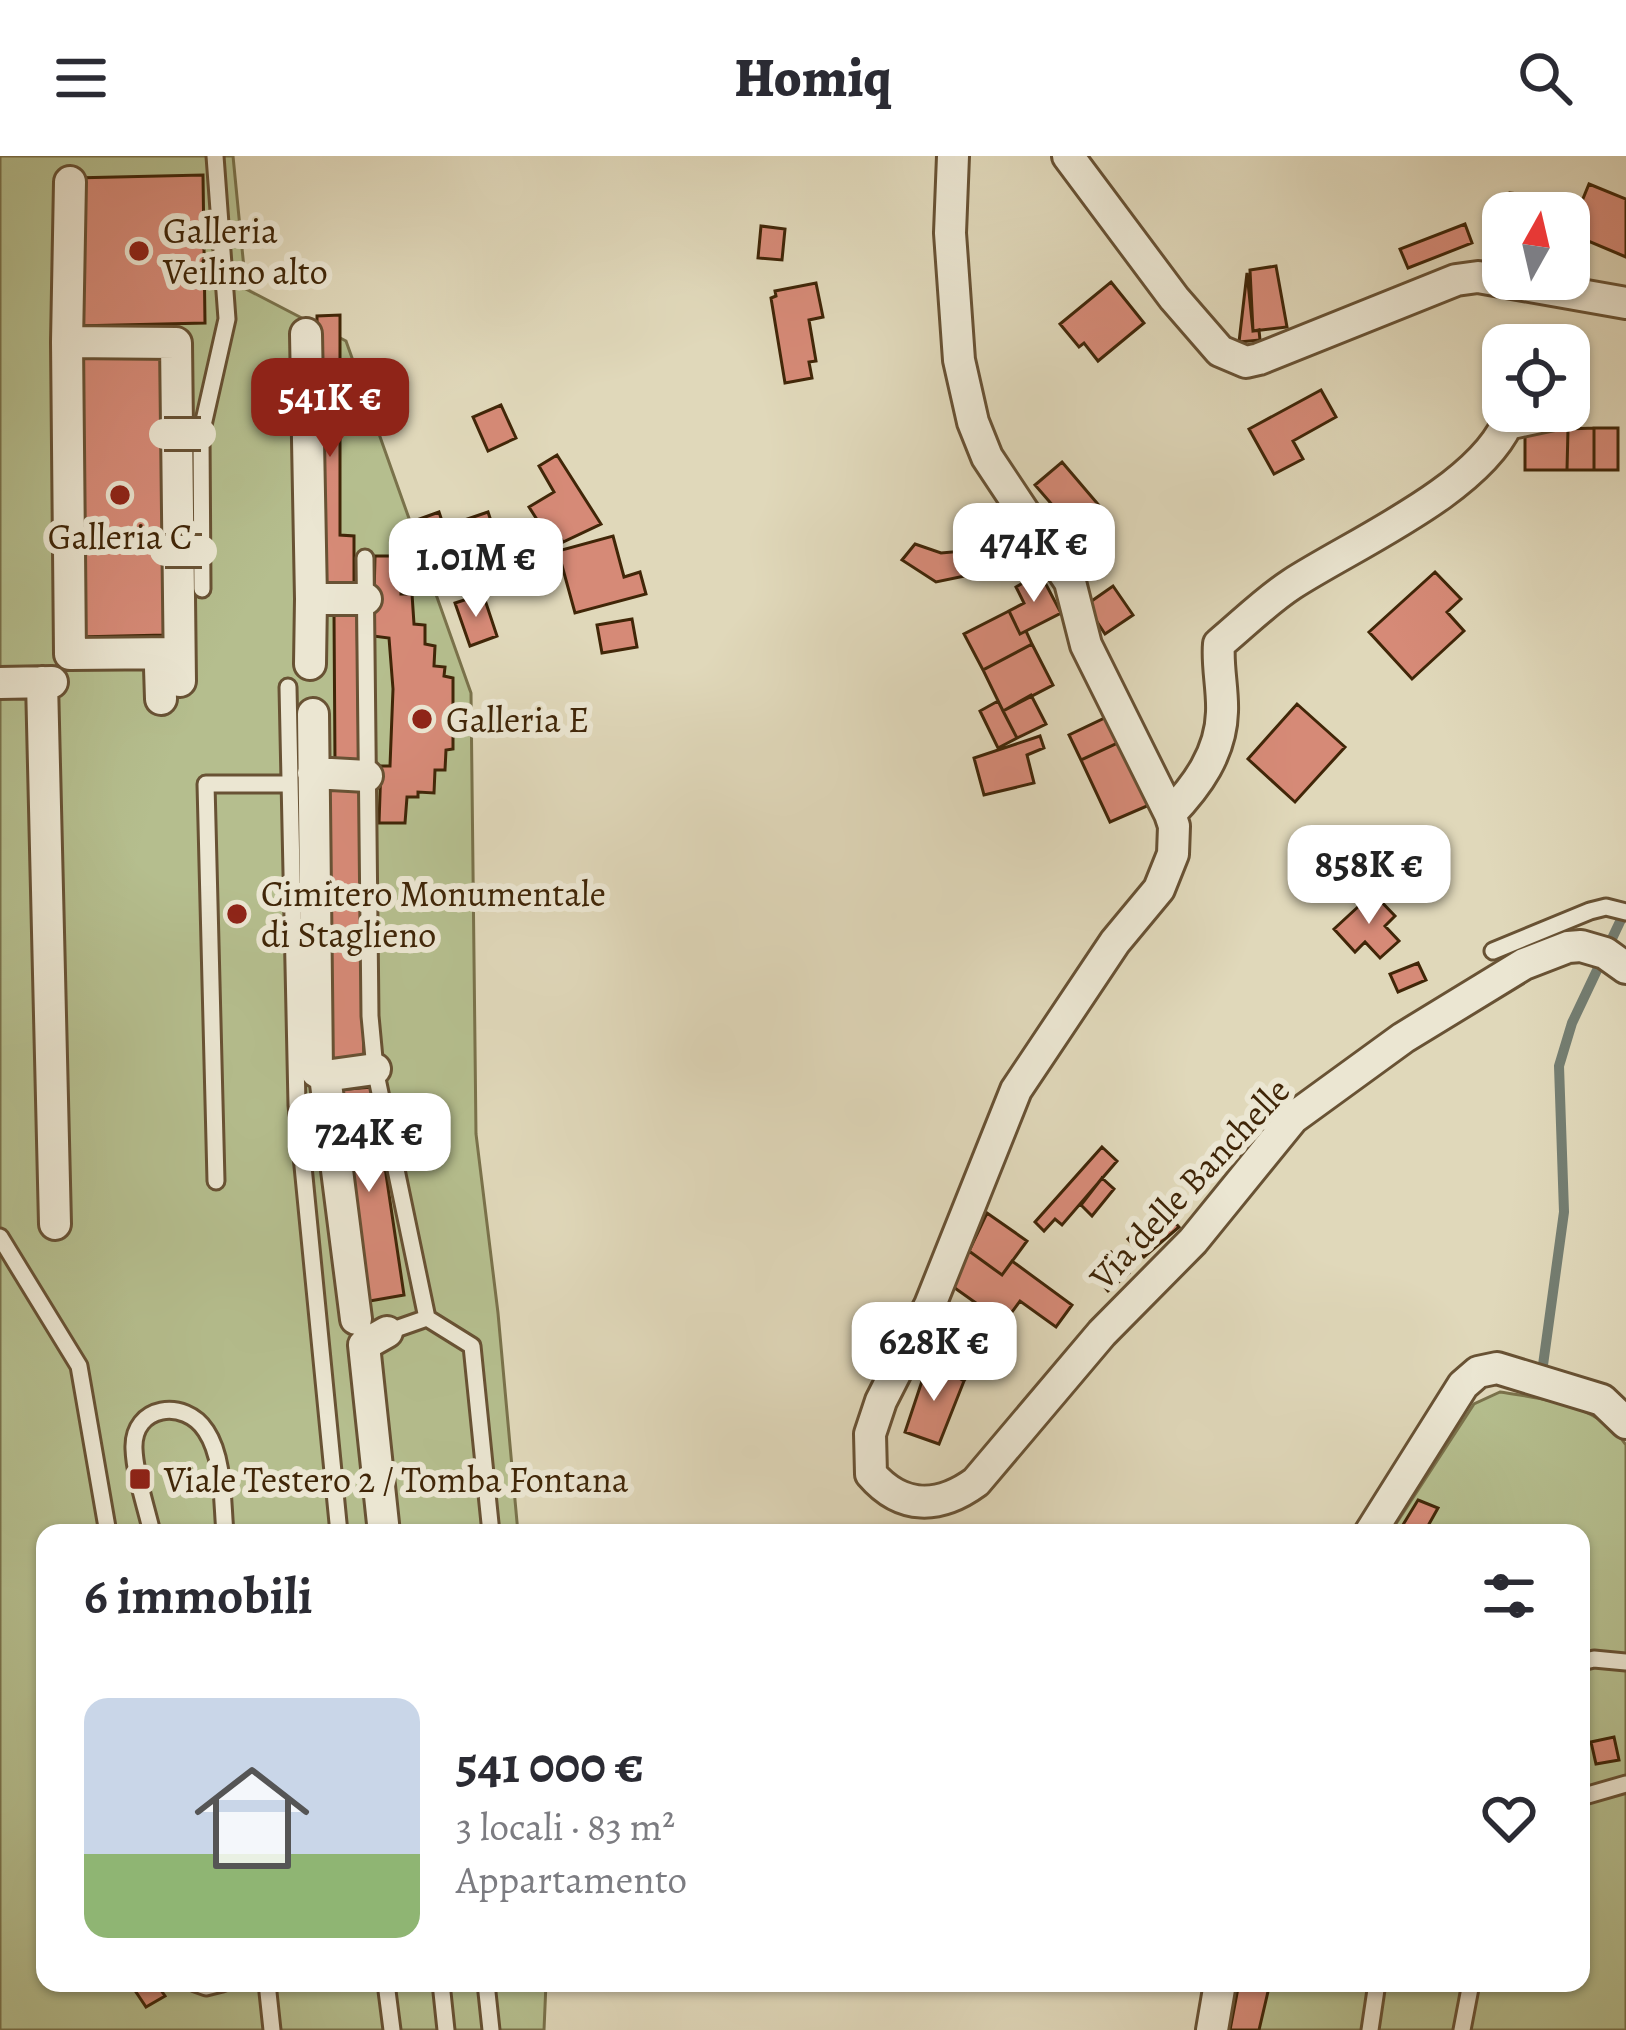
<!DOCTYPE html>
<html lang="it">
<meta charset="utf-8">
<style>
:root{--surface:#fff;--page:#f2f2f3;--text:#2b2b33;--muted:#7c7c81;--line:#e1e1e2;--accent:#8f2418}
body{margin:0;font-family:Alegreya,serif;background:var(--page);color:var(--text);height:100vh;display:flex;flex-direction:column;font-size:45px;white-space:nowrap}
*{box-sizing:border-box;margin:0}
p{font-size:39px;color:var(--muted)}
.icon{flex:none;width:66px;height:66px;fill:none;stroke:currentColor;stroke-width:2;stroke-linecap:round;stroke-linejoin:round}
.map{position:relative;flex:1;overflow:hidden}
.side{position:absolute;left:36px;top:1368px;width:1554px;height:468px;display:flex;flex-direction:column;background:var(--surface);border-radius:24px;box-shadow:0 3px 9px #0004}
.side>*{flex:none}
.needle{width:78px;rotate:8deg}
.tools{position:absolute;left:1482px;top:36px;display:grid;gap:24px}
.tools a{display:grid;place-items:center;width:108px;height:108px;border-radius:24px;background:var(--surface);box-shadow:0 3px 9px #0004;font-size:60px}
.price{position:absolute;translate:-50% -102px;padding:0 27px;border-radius:24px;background:#fff;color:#222;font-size:39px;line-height:78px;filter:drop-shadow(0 3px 6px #0008)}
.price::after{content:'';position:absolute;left:50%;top:72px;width:36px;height:27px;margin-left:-18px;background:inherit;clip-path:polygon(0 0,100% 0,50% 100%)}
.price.active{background:var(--accent);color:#fff}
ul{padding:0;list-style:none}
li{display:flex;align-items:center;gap:36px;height:300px;padding:0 48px}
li+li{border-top:3px solid var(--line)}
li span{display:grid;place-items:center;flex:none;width:336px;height:240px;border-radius:24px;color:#555}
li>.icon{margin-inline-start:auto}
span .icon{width:144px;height:144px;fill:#fffc;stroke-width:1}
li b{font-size:51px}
h2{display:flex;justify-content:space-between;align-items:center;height:144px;padding:0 48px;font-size:51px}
header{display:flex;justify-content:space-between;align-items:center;height:156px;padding:0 48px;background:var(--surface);font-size:54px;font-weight:800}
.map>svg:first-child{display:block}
.green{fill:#b5be8e;stroke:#7a724b;stroke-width:3}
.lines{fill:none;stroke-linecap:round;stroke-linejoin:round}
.stream{stroke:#747e72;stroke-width:10}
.building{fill:#d68a77;stroke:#402608;stroke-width:3}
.lane-casing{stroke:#685234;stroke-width:21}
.street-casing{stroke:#685234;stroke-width:36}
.lane{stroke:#ebe6d2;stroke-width:15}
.street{stroke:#ebe6d2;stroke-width:30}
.street-bridge-casing{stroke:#685234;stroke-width:36;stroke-linecap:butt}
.street-bridge{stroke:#ebe6d2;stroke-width:30}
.poi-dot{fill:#8f2418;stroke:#ebe6d2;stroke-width:4.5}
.labels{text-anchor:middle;stroke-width:12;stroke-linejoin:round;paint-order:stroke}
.poi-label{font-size:36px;fill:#402608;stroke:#ebe6d2;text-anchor:start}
.street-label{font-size:36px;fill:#402608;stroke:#ebe6d2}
</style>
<header><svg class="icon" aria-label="menu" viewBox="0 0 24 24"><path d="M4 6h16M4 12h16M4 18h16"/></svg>Homiq<svg class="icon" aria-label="search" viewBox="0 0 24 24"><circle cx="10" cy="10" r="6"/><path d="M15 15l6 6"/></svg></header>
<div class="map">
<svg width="1626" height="1874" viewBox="0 0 1626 1874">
<rect width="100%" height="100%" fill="#e0d8ba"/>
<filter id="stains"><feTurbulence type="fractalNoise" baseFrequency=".00167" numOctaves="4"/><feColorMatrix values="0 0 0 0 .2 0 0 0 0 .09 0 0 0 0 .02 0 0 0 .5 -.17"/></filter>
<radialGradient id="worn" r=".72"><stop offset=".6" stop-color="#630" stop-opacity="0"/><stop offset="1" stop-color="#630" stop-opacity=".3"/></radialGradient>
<path class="green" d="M 0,0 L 233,0 L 246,133 L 346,185 L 471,537 L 476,978 L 498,1157 L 518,1377 L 45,1377 L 45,1827 L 546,1827 L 544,1874 L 0,1874 Z
M 1500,1236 C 1546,1243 1598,1248 1626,1289 L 1626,1874 L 1221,1874 L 1229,1827 L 1581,1827 L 1581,1377 L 1390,1377 L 1474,1248 Z"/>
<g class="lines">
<path class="stream" d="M 1543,1209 L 1564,1056 L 1559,910 L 1572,867 L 1626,753"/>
</g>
<path class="building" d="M 203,19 L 205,167 L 75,170 L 73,22 Z
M 1589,28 L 1626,43 L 1626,101 L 1569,77 Z
M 1510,37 L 1544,41 L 1542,57 L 1507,57 Z
M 1465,68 L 1472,87 L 1408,112 L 1400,93 Z
M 761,70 L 785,73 L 782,104 L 758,102 Z
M 1276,110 L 1287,171 L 1253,175 L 1250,114 Z
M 1247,117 L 1253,175 L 1259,174 L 1260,184 L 1239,186 Z
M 1111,126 L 1144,167 L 1098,205 L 1084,187 L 1079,191 L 1060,168 Z
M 816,127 L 823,161 L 809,164 L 816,205 L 809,206 L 812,222 L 785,227 L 771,142 L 776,140 L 775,135 Z
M 340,159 L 340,379 L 354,380 L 354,427 L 317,427 L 317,160 Z
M 163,199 L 166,479 L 76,481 L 75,201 Z
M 1321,234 L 1336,261 L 1293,285 L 1303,303 L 1274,318 L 1249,273 Z
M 501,249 L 516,282 L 488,295 L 473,261 Z
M 1594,272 L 1618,272 L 1618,314 L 1594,314 Z
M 1594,272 L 1594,314 L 1567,314 L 1568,273 Z
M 1525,273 L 1568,273 L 1567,314 L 1525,314 Z
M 557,299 L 601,368 L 563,386 L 552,368 L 543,373 L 529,351 L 554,336 L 539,310 Z
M 1062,306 L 1108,360 L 1081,382 L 1035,329 Z
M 439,356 L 444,371 L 488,356 L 501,395 L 433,418 L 414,365 Z
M 613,380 L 624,421 L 640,416 L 646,438 L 575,457 L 558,395 Z
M 915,388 L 941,397 L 975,394 L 979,417 L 936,426 L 902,404 Z
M 375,400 L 401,400 L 401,438 L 412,438 L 414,468 L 425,469 L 425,488 L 435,490 L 434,510 L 445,511 L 444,520 L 453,522 L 453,593 L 446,594 L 445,614 L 435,614 L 434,637 L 418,636 L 418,641 L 407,641 L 405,667 L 379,667 L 381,610 L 390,610 L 393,533 L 389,482 L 373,480 Z
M 1435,416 L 1461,443 L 1447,456 L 1464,475 L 1412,523 L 1369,476 Z
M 1040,417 L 1061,457 L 1020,478 L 1009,455 L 1024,447 L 1016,431 Z
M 1113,430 L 1133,459 L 1105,478 L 1086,449 Z
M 483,438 L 497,480 L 470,490 L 455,447 Z
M 1009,455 L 1020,478 L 1026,475 L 1032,488 L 983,514 L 964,478 Z
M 334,458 L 357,458 L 359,606 L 335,606 Z
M 632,463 L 637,491 L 602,497 L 597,469 Z
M 1032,488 L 1053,529 L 1003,555 L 983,514 Z
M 1031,539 L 1046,568 L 1017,582 L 1003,555 Z
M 998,545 L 1017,582 L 998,592 L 980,555 Z
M 1297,548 L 1345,591 L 1295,646 L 1248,603 Z
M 1111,559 L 1124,584 L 1081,604 L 1069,579 Z
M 1040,580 L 1044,592 L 1027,599 L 1034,627 L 984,639 L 974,602 Z
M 1124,584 L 1154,647 L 1110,666 L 1081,604 Z
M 323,633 L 361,633 L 364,901 L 325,903 Z
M 1373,737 L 1395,760 L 1385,770 L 1399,785 L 1380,802 L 1365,786 L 1355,796 L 1334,773 Z
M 1418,807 L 1426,824 L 1398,836 L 1390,818 Z
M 373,931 L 404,1139 L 364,1146 L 335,934 Z
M 1102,991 L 1117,1005 L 1062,1069 L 1055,1063 L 1044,1075 L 1035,1066 Z
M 1102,1022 L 1114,1033 L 1092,1060 L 1081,1049 Z
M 1162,1052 L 1179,1071 L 1144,1101 L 1128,1083 Z
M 987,1057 L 1027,1085 L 1002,1119 L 969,1095 Z
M 969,1095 L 1002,1119 L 1012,1105 L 1072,1149 L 1056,1171 L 1020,1145 L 1004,1167 L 952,1130 Z
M 1111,1096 L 1129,1117 L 1108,1135 L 1090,1114 Z
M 942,1169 L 984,1194 L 964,1225 L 929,1204 Z
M 929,1204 L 964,1225 L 939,1288 L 905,1276 Z
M 1418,1344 L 1438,1352 L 1424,1377 L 1398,1377 Z
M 1614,1581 L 1619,1604 L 1596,1608 L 1591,1586 Z
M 141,1827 L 156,1827 L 165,1840 L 146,1851 L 134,1833 Z
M 1239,1827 L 1270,1827 L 1259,1874 L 1230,1874 Z"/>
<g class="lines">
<defs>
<path id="lane" d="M 365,402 L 370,860 L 375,913 L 427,1162 L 472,1190 L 491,1377
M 202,433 L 201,278 L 227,163 L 215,0
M 288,531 L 297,949 L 339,1377
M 1493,795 L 1590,755 L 1606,751 L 1626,756
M 216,1025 L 206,628 L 289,628
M 0,1081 L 79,1210 L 108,1377
M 387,1176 L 427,1162
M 152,1377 C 146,1350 135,1320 134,1293 C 132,1249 185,1242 206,1275 C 224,1302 222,1345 225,1377
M 1581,1506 L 1594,1503 L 1626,1506
M 1581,1641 L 1626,1628
M 195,1827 L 206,1831 L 222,1827
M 267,1827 L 272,1874
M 386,1827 L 392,1874
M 441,1827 L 446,1874
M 486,1827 L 491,1874
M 1370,1874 L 1377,1827
M 1462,1874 L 1471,1827"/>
<path id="street" d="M 953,0 L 950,77 L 959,204 L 973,266 L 987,301 L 1070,426 L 1086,489 L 1170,658 L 1174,670 L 1173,698 L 1159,733 L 1115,786 L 1016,934 L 930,1149 L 881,1245 L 870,1278 L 871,1318 C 902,1354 939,1353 976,1326 L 1102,1177 L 1193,1085 L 1293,962 L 1403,882 L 1524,808 L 1568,791 L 1581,790 L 1605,797 L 1626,812
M 1068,0 L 1174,142 L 1220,195 L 1246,206 L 1259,203 L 1456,124 L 1478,121 L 1626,147
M 306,178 L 311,443 L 366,443
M 67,186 L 70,26
M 179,497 L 70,498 L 67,186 L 176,187 L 180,525
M 310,508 L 311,443
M 160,512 L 161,543
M 42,526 L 55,1068
M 0,527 L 52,526
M 313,558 L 317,916 L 325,920 L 356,1163
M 313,617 L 367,620
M 1170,658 C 1197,630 1221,597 1222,556 C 1223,533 1217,510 1219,488 C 1243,468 1266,445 1292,428 C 1354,388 1476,335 1507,268 L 1568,255
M 325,920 L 375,913
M 384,1377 L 364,1189 L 387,1176
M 1370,1377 L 1463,1229 L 1478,1216 L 1497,1212 L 1602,1244 L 1626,1267
M 1212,1874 L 1220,1827"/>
</defs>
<use href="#lane" class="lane-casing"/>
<use href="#street" class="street-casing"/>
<use href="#lane" class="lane"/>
<use href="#street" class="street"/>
<defs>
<path id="street-bridge" d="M 164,278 L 201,278
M 165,395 L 202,395"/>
</defs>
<use href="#street-bridge" class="street-bridge-casing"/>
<use href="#street-bridge" class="street-bridge"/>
</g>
<g class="poi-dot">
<circle cx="139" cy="95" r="12"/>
<circle cx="120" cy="339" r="12"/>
<circle cx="422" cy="563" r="12"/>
<circle cx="237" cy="758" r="12"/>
<rect x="128" y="1311" width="24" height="24" rx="6"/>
</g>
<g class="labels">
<g class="poi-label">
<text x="163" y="87">Galleria<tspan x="163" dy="41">Veilino alto</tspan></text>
<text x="120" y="393" text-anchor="middle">Galleria C</text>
<text x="446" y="576">Galleria E</text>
<text x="261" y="750">Cimitero Monumentale<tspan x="261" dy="41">di Staglieno</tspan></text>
<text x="164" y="1336">Viale Testero 2 / Tomba Fontana</text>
</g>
<g class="street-label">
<text transform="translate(1189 1027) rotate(-47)" y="13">Via delle Banchelle</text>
</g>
</g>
<rect width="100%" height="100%" filter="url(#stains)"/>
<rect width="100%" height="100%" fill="url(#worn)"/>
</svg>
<div class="tools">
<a><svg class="needle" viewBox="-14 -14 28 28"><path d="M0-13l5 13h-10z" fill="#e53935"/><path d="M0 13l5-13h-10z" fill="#7c7c81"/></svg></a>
<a><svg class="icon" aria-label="locate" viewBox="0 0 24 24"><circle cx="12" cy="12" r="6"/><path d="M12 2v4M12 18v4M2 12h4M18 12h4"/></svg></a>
</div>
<b class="price active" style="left:330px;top:304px">541K €</b>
<b class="price" style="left:1034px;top:449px">474K €</b>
<b class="price" style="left:476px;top:464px">1.01M €</b>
<b class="price" style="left:1369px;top:771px">858K €</b>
<b class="price" style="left:369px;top:1039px">724K €</b>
<b class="price" style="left:934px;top:1248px">628K €</b>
<section class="side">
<h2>6 immobili<svg class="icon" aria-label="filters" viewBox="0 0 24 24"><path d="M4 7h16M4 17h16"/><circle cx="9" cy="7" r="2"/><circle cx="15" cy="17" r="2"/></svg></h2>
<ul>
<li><span style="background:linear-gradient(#c9d6e8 65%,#8fb573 0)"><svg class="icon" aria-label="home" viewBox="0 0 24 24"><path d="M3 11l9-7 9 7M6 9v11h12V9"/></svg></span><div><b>541 000 €</b><p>3 locali · 83 m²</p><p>Appartamento</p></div><svg class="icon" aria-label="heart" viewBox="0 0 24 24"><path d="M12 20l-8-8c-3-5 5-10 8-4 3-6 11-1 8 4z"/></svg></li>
</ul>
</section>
</div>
